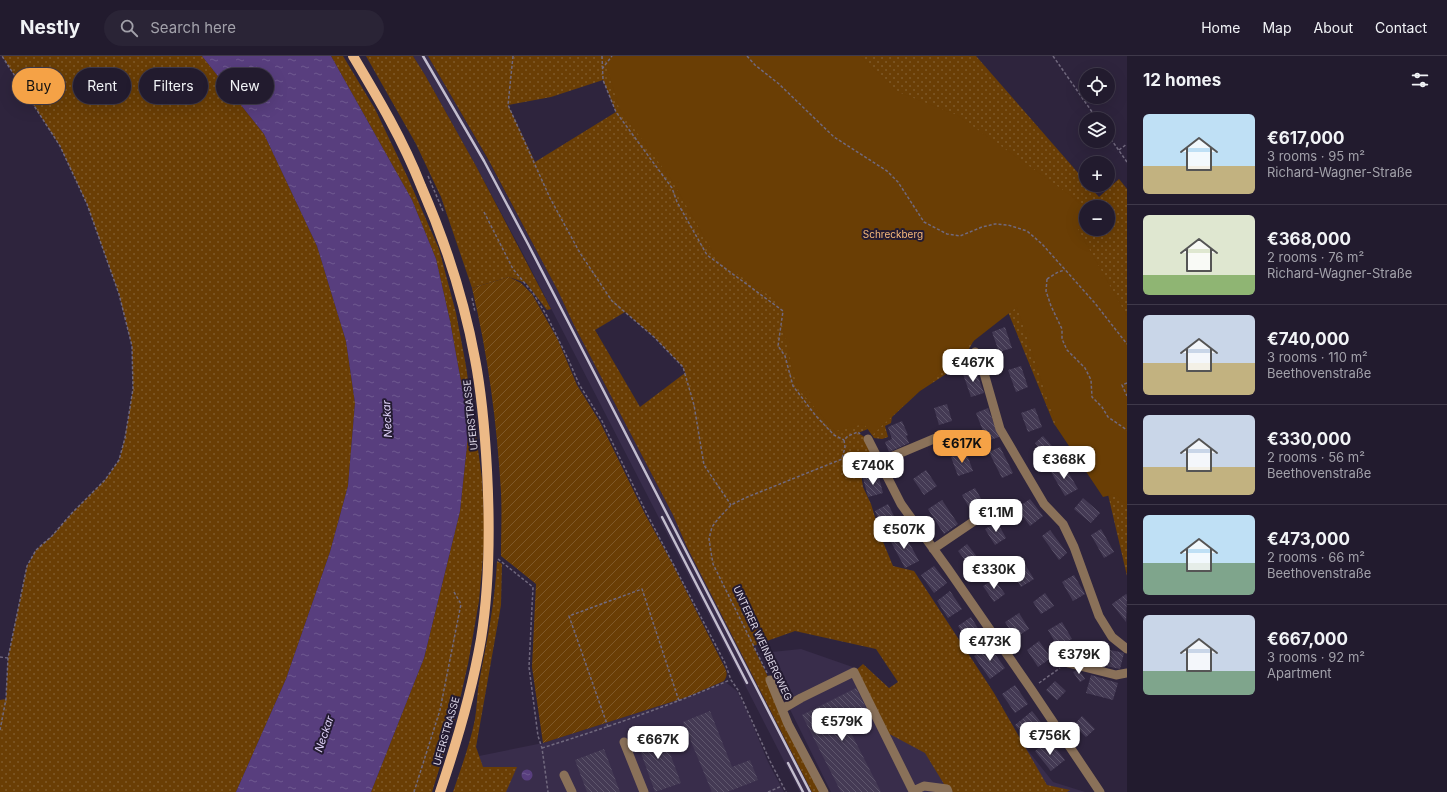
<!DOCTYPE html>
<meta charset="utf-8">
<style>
:root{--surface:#221b2e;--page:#2a2436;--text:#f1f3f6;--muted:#a2a1aa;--line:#3f394a;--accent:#f5a246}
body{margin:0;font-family:Inter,sans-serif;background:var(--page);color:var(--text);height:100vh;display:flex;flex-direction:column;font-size:15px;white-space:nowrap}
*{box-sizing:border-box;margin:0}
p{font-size:13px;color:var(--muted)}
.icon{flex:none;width:22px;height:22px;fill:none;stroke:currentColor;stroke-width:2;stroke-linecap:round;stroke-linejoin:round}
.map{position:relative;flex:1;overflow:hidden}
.details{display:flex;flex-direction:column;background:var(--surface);width:320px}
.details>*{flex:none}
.hud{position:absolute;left:12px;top:12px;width:380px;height:36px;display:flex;gap:8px}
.buttons{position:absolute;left:1079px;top:12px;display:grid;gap:8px}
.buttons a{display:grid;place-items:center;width:36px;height:36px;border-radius:50%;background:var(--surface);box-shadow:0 4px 16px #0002,0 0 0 1px var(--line);font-size:20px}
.price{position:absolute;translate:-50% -34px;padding:0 9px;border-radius:8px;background:#fff;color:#222;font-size:13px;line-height:26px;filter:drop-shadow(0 1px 2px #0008)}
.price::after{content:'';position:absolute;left:50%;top:24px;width:12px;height:9px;margin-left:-6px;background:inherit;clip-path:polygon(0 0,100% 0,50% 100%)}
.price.active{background:var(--accent);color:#111}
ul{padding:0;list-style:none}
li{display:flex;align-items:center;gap:12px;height:100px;padding:0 16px}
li+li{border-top:1px solid var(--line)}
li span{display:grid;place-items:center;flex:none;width:112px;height:80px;border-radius:6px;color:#555}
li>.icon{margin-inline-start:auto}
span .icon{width:48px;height:48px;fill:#fffc;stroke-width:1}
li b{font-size:17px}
h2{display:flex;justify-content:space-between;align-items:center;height:48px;padding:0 16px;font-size:17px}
.tag{padding:0 14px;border-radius:18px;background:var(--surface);box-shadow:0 4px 16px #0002,0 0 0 1px var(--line);font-size:14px;line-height:36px}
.tag.active{background:var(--accent);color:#111}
header{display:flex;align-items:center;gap:24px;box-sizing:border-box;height:56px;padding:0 20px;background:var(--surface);border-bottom:1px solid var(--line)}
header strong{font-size:19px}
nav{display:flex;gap:22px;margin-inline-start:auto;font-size:14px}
.search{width:280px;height:36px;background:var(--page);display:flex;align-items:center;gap:10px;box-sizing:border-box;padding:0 14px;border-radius:22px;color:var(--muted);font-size:15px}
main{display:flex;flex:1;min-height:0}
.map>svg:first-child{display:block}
.built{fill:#392d4b}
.grass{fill:url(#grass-dots);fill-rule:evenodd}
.park{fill:#6a3e05}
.garden{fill:url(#garden-furrows)}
.water{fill:url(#water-ripples)}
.building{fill:url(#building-back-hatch)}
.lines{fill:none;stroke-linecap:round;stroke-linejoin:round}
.path{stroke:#71697e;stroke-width:1.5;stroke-dasharray:3 2;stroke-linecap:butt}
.minor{stroke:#8a7159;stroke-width:9}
.major{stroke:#ecb986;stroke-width:10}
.rail{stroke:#c3bdce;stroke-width:2.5}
.labels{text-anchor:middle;stroke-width:4;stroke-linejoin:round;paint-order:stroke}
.park-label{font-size:10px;fill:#fabb7c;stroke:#241b32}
.street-label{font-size:10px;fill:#d9d3e3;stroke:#241b32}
.water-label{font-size:11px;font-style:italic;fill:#e1d4fb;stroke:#241b32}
</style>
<header>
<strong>Nestly</strong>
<div class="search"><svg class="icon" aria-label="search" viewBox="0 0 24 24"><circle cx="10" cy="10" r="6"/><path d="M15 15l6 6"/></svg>Search here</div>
<nav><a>Home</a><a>Map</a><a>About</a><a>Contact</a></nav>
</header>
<main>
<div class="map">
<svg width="1127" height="736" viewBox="0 0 1127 736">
<defs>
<pattern id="grass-dots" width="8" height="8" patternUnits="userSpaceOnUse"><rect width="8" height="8" fill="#6a3e05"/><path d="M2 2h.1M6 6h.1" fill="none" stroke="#7f5929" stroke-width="1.8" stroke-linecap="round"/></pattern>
<pattern id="garden-furrows" width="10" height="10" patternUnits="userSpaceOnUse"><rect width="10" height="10" fill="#6a3e05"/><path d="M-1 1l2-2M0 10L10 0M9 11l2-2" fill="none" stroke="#7f5929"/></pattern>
<pattern id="water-ripples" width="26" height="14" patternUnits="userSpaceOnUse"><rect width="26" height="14" fill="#583e7e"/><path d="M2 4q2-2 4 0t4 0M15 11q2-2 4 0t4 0" fill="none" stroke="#6f5990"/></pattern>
<pattern id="building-back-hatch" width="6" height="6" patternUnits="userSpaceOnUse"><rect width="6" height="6" fill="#443a54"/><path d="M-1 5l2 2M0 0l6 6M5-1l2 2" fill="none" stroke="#5e566c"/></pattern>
</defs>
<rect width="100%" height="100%" fill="#2e243d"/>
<path class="built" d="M 413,0 L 428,0 L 488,104 L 558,235 L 573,267 L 673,459 L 687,491 L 812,736 L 800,736 L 520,192 L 476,110 L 425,19 Z
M 801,593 L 864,615 L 877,647 L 955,603 L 1053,726 L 1085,736 L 831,736 L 762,597 Z
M 724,625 L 737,635 L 747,655 L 768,706 L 784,736 L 461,736 L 474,701 L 543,687 L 687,641 Z"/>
<path class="grass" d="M 2,0 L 202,0 L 264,78 L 317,190 L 346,285 L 355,347 L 348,430 L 330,496 L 286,623 L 236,736 L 0,736 L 0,644 L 6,643 L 8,602 L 27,510 L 36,494 L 52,480 L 72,457 L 105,424 L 119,404 L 125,382 L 133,333 L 132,290 L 119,238 L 87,148 L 60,90 Z
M 331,0 L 343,0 L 375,53 L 408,122 L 439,193 L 456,257 L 466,310 L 478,393 L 482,423 L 485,479 L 479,545 L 468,608 L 457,656 L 432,736 L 371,736 L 424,602 L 460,455 L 469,370 L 450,265 L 436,203 L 412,144 Z
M 366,0 L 413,0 L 425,19 L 476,110 L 551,253 L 547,254 L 526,227 L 509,221 L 472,232 L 441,141 L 416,88 Z
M 428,0 L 976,0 L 1086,126 L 1086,129 L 1088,129 L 1099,141 L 1119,123 L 1127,133 L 1127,520 L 1107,434 L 1054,368 L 1008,256 L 977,279 L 966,298 L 969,303 L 920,335 L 892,361 L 891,367 L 885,370 L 888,381 L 882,383 L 874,382 L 868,373 L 858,377 L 868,383 L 874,395 L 859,405 L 863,431 L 871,448 L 881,481 L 893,510 L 914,515 L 994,637 L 1047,729 L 1070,734 L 1067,736 L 953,736 L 947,733 L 925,697 L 882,674 L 854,616 L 863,608 L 889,632 L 898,626 L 876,593 L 795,575 L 753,590 L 824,736 L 812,736 L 687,491 L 673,459 L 573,267 L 558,235 L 488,103 ZM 603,24 L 616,56 L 535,106 L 508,49 L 551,41 ZM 1086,151 L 1108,151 L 1108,173 L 1086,173 ZM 625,256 L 654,281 L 683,311 L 685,317 L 640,351 L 595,274 Z
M 497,505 L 502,508 L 501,549 L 476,691 L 483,711 L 517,711 L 506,736 L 453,736 C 461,712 470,688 475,663 C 477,651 477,638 479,626 C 487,586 495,546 497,505 Z"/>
<path class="park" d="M 607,0 L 860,0 L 898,36 L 957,59 L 1087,151 L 1086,151 L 1086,166 L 1078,173 L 1127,260 L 1127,449 L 1116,438 L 1103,441 L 1057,372 L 1017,251 L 971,287 L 872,379 L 864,368 L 835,375 L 797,331 L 776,244 L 718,205 L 671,123 L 619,52 L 606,7 Z"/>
<path class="garden" d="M 509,221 L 521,227 L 532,238 L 558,284 L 577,329 L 600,366 L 645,458 L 672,507 L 724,610 C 727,616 728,619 724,625 L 687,641 L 543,687 L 532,611 L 536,528 L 501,500 C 501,479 502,457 501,436 C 497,367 488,299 472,232 Z"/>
<path class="water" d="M 202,0 L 331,0 L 412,144 L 436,203 L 450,265 L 469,370 L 460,455 L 424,602 L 371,736 L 236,736 L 286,623 L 330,496 L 348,430 L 355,347 L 346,285 L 317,190 L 264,78 Z
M521.5 719a5.5 5.5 0 1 1 11 0a5.5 5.5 0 1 1-11 0Z"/>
<path class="building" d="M 1005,271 L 1012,292 L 999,296 L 992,276 Z
M 1021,310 L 1028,331 L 1016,336 L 1008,314 Z
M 975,313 L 984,337 L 971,341 L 963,318 Z
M 947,348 L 952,365 L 939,369 L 934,352 Z
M 988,352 L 999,381 L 987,385 L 976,357 Z
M 1035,352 L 1042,371 L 1028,376 L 1021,357 Z
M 902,365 L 908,379 L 906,380 L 909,387 L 889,396 L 885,386 L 892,383 L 888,371 Z
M 1043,380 L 1061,400 L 1053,407 L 1035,387 Z
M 1000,391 L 1013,417 L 1002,422 L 989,396 Z
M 966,396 L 973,415 L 958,420 L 951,401 Z
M 1064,409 L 1078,433 L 1065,440 L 1051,416 Z
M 926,414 L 937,430 L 924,439 L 913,423 Z
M 878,418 L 883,437 L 868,441 L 863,422 Z
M 975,432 L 985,450 L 972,457 L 962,439 Z
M 1083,442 L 1100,457 L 1091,467 L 1074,453 Z
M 1030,443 L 1043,460 L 1030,470 L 1017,452 Z
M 942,444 L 958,468 L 944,478 L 928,453 Z
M 888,448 L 897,466 L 883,473 L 875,455 Z
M 997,466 L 1006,482 L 995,489 L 985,473 Z
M 1101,473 L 1114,496 L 1104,502 L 1091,479 Z
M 1050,474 L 1067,497 L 1059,504 L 1042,480 Z
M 904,477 L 919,505 L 905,512 L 890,484 Z
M 967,488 L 978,502 L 969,509 L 958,495 Z
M 1024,507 L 1034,523 L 1021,531 L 1011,515 Z
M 934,510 L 947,527 L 934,537 L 921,519 Z
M 1074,519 L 1085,538 L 1073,545 L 1062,526 Z
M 994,523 L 1005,538 L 994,546 L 983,530 Z
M 950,535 L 962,553 L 948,562 L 937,545 Z
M 1045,537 L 1054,550 L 1041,558 L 1033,546 Z
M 1126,538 L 1127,540 L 1126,566 L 1112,548 Z
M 1019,557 L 1029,573 L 1015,582 L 1005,566 Z
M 971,561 L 985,584 L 972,592 L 958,570 Z
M 1062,566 L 1072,583 L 1058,591 L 1048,574 Z
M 1039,585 L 1051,602 L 1038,611 L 1027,594 Z
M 989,590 L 1005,612 L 990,623 L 974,600 Z
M 1106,593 L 1124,597 L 1120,613 L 1102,609 Z
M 1079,613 L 1085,623 L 1080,626 L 1073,616 Z
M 1091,619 L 1118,627 L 1113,644 L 1086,637 Z
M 1055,625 L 1066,635 L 1057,644 L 1046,634 Z
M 1015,629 L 1028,648 L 1015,657 L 1002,638 Z
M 856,632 L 869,658 L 847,669 L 881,736 L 841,736 L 802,659 Z
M 710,655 L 732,711 L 750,704 L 758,724 L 727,736 L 712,736 L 683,666 Z
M 1032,655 L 1043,669 L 1026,682 L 1015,669 Z
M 1082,660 L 1095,673 L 1086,681 L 1074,669 Z
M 660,671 L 681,727 L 655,736 L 635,680 Z
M 1049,684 L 1065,704 L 1051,715 L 1035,695 Z
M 604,693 L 620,736 L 587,736 L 575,704 Z"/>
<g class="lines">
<path class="path" d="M 513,0 L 508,49 L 550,142 L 580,197 L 612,245 L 654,281 L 683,311 L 694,349 L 704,409 L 731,449
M 602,0 L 603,24 L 616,56 L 672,132 L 677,146 L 707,199 L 783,255 L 778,290 L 785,300 L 793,330 L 816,360 L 834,379 L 844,384
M 747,0 L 755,9 L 779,28 L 834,81 L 887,115 L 898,126 L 924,166 L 947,178 L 960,180 L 982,171 L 995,168 L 1008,169 L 1027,175 L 1042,188 L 1094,246 L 1127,288
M 1053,0 L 1097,63
M 602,13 L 612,0
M 1108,79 L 1127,106
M 1119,94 L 1127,88
M 428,120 L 443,155
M 484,156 L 513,213 L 533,237 L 547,260 L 569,305 L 579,328 L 602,365 L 647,458 L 725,607 L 731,624 L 738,634 L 770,705 L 786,736
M 1047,223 L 1046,235 L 1051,250 L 1062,273 L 1062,283 L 1067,294 L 1085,312 L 1091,324 L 1092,341 L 1102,351 L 1108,361 L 1127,374
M 1047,223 L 1058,216 L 1065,214
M 472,242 L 475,256
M 1127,327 L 1122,329 L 1127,340
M 498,503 L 533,531 L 529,611 L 538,680 L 542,692 L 548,736
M 0,601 L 8,602
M 767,617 L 713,508 L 711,496 L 709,483 L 712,471 L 718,463 L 731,449 L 745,442 L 842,403 L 845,391 L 844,384 L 848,380 L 858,376 L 860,378
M 1039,627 L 1060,612
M 608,671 L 569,560 L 642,533 L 679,645
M 0,674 L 6,643 L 8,602 L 27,510 L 36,494 L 52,480 L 72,457 L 105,424 L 119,404 L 125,382 L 133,333 L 132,290 L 119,238 L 87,148 L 60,90 L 2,0
M 542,692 C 606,672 668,650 730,624
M 414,736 L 440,654 L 461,548 L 454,536
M 768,736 L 782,730"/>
<path class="minor" d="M 975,296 L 978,300 L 982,310 L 1000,373 L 1044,448 L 1063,468 L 1074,491 L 1099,560 L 1112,581 L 1127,593
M 868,383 L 901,448 L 948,513 L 1031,633 L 1100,736
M 879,406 L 936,382
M 933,493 L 986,457
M 1068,607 L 1116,619 L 1127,617
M 770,624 L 788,668 L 824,736
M 782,653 L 801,642 L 854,616 L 913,735 L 924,730 L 947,733 L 948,736
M 624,686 L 644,736
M 564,719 L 572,736"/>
<path class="major" d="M 353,0 C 378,42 403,84 421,130 C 445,185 464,243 475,303 C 482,339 485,377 487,414 C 490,471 490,527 481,583 C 472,635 457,686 440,736"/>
<path class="rail" d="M 423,0 L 484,105 L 528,188 L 810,736
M 662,461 L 747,627
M 788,707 L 803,736"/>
</g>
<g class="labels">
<g class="park-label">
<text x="893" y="182">Schreckberg</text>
</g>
<g class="street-label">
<text transform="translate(470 359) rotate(-96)" y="4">UFERSTRASSE</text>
<text transform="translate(763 587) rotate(65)" y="4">UNTERER WEINBERGWEG</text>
<text transform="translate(446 675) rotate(-74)" y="4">UFERSTRASSE</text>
</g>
<g class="water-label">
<text transform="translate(387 363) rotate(-93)" y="4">Neckar</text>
<text transform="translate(324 678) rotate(-71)" y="4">Neckar</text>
</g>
</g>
</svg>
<div class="buttons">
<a><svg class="icon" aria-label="locate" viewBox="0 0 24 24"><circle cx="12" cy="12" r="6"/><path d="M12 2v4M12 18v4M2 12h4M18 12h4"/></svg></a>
<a><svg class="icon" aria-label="layers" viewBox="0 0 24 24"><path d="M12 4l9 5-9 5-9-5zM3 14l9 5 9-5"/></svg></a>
<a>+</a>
<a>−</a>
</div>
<b class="price" style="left:973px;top:327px">€467K</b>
<b class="price active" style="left:962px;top:408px">€617K</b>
<b class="price" style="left:1064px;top:424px">€368K</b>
<b class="price" style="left:873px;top:430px">€740K</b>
<b class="price" style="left:996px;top:477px">€1.1M</b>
<b class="price" style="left:904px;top:494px">€507K</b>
<b class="price" style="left:994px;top:534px">€330K</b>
<b class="price" style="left:990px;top:606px">€473K</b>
<b class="price" style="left:1079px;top:619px">€379K</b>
<b class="price" style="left:842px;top:686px">€579K</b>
<b class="price" style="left:1050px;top:700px">€756K</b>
<b class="price" style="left:658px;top:704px">€667K</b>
<div class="hud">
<a class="tag active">Buy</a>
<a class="tag">Rent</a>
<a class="tag">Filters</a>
<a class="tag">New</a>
</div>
</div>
<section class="details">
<h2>12 homes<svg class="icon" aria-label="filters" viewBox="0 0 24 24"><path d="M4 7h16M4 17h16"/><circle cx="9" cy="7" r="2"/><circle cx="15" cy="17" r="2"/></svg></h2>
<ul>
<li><span style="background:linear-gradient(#bfe0f5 65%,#c2b280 0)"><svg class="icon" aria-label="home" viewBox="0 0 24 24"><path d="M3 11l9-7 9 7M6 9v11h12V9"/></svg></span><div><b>€617,000</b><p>3 rooms · 95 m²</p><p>Richard-Wagner-Straße</p></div></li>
<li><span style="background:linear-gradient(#dfe7d0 75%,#8fb573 0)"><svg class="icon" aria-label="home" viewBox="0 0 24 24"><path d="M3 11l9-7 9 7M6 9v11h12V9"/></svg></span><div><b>€368,000</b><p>2 rooms · 76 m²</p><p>Richard-Wagner-Straße</p></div></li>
<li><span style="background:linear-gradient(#c9d6e8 60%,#c2b280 0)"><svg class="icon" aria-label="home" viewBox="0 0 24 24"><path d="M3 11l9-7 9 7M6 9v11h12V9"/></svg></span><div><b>€740,000</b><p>3 rooms · 110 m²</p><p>Beethovenstraße</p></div></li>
<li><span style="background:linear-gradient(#c9d6e8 65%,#c2b280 0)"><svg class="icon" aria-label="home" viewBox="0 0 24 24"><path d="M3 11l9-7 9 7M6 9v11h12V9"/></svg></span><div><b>€330,000</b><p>2 rooms · 56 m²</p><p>Beethovenstraße</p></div></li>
<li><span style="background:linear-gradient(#bfe0f5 60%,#7fa58c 0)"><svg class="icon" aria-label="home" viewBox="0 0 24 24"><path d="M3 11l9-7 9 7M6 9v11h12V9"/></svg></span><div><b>€473,000</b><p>2 rooms · 66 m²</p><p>Beethovenstraße</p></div></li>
<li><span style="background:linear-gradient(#c9d6e8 70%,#7fa58c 0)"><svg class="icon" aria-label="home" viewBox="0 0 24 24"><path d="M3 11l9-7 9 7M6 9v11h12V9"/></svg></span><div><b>€667,000</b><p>3 rooms · 92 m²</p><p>Apartment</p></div></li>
</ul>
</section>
</main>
